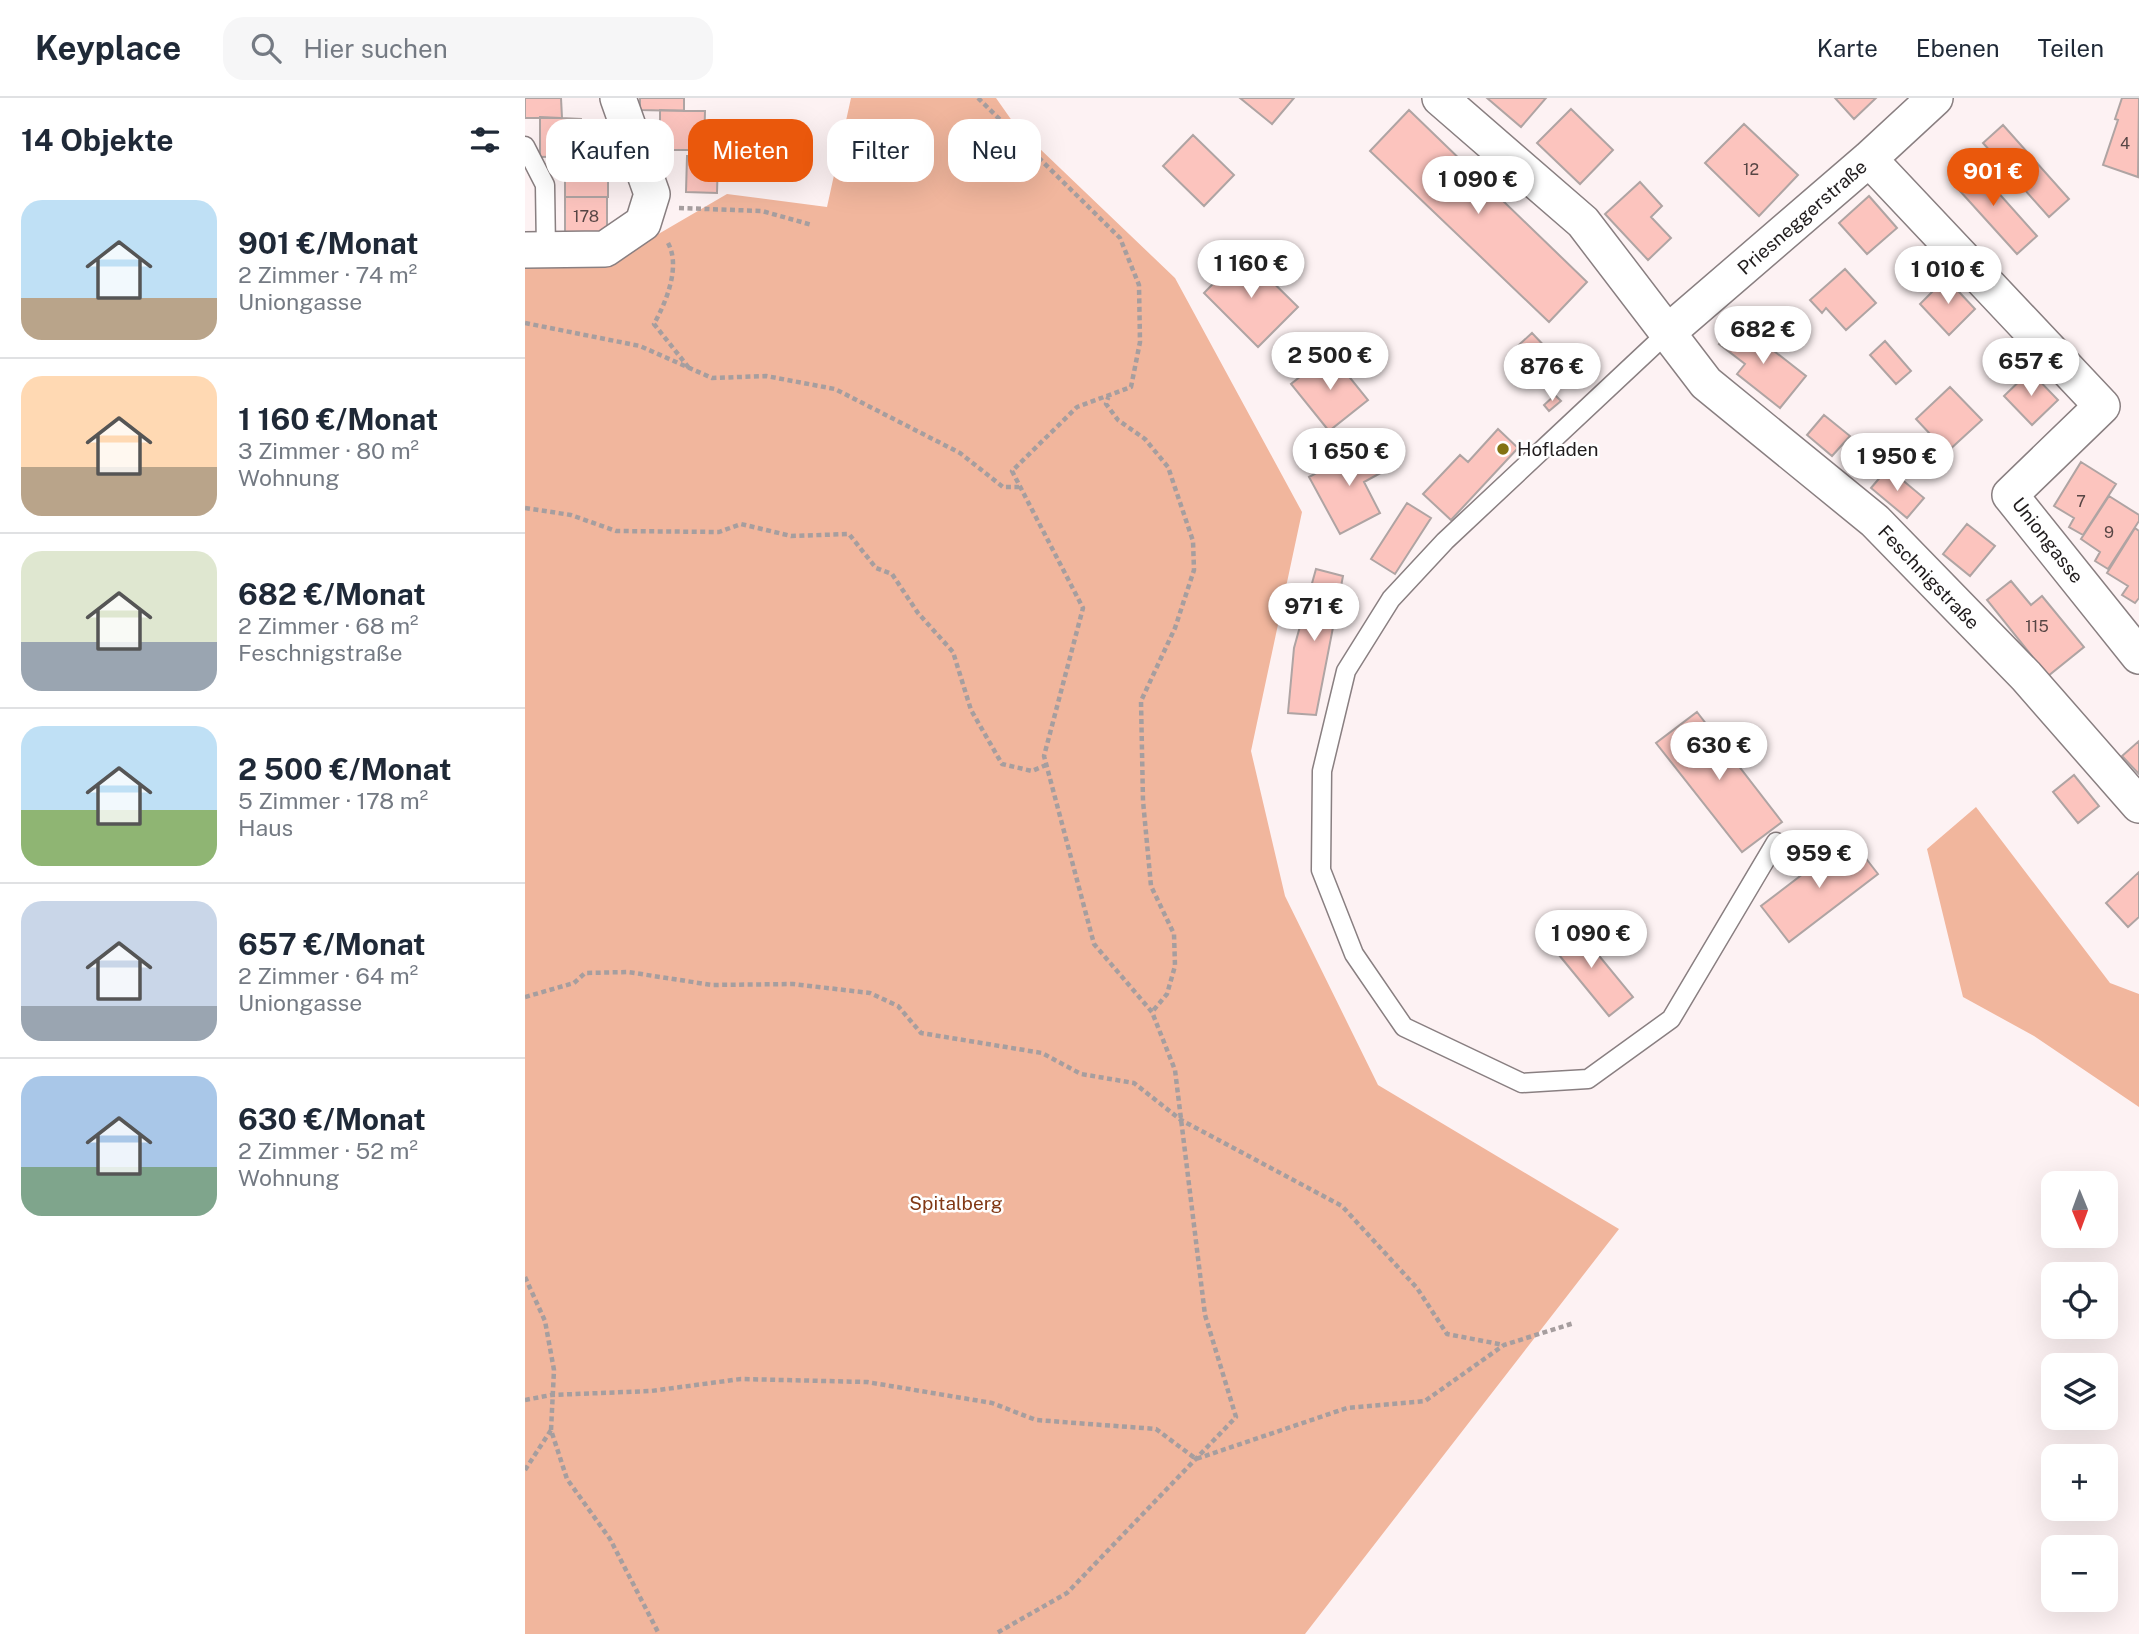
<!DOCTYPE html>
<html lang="de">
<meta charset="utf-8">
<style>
:root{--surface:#fff;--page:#f6f6f7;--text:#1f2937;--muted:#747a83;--line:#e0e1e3;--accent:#ea580c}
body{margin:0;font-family:"Public Sans",sans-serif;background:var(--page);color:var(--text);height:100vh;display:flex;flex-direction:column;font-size:26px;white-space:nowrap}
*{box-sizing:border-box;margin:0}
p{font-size:23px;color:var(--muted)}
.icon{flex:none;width:38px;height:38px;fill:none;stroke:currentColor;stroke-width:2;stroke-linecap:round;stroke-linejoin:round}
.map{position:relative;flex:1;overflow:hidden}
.details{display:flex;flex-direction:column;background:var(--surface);width:525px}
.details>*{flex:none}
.banner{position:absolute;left:21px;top:21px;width:665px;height:63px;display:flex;gap:14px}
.needle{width:46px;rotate:179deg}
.fabs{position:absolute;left:1516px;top:1073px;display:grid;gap:14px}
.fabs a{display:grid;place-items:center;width:77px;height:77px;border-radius:14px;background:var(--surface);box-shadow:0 7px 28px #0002;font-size:35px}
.price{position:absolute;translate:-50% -60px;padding:0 16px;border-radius:24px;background:#fff;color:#222;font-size:23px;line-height:46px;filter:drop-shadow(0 2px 4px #0008)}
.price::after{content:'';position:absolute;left:50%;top:42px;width:21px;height:16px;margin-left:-10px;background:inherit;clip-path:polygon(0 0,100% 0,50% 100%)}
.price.active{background:var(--accent);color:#fff}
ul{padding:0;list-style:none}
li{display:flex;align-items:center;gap:21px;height:175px;padding:0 21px}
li+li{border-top:2px solid var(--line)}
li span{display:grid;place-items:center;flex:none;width:196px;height:140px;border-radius:21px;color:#555}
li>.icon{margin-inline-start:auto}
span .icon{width:84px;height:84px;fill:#fffc;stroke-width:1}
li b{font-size:30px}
h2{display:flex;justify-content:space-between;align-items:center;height:84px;padding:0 21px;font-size:30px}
.chip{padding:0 24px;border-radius:21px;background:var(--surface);box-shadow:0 7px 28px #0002;font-size:24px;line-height:63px}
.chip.active{background:var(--accent);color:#fff}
header{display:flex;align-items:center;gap:42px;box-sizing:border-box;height:98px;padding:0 35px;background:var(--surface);border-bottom:2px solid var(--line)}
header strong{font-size:33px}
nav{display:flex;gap:38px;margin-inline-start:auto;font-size:24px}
.search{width:490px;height:63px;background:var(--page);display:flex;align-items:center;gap:18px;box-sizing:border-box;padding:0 24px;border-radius:21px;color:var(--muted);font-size:26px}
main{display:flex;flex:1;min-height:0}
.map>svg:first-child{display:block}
.green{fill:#f1b69d}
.building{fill:#fcc4be;stroke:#afa4a3;stroke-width:2}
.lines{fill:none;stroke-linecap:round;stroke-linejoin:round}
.lane-casing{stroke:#897f81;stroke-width:21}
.street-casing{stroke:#897f81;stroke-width:38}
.path{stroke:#a69e9f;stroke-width:4.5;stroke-dasharray:5 3.5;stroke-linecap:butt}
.lane{stroke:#fff;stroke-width:18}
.street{stroke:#fff;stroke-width:35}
.poi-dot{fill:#837213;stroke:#fff;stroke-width:2.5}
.labels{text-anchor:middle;stroke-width:5;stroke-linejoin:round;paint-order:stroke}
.number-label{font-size:16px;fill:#574645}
.street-label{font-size:19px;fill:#201c1d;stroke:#fff}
.poi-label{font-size:19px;fill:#201c1d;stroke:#fff;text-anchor:start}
.park-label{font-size:19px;fill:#813815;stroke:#fff}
</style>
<header>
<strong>Keyplace</strong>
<div class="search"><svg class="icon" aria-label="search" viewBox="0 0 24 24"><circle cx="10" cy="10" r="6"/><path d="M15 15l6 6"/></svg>Hier suchen</div>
<nav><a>Karte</a><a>Ebenen</a><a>Teilen</a></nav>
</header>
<main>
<section class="details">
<h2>14 Objekte<svg class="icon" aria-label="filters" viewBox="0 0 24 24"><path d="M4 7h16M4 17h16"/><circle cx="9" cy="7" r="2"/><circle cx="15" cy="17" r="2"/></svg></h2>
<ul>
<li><span style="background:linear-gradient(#bfe0f5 70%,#b9a48a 0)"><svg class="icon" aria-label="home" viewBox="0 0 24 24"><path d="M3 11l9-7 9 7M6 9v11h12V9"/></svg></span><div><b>901 €/Monat</b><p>2 Zimmer · 74 m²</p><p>Uniongasse</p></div></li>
<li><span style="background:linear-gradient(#ffd9b3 65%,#b9a48a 0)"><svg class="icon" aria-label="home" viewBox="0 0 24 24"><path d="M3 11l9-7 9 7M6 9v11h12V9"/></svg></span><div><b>1 160 €/Monat</b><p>3 Zimmer · 80 m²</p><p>Wohnung</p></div></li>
<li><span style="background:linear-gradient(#dfe7d0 65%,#9aa5b1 0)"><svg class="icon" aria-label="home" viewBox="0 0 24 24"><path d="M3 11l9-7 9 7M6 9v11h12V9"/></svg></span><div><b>682 €/Monat</b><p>2 Zimmer · 68 m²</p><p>Feschnigstraße</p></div></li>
<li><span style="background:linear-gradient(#bfe0f5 60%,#8fb573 0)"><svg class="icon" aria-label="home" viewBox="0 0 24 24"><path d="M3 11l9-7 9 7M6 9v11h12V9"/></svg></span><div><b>2 500 €/Monat</b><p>5 Zimmer · 178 m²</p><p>Haus</p></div></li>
<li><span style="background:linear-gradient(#c9d6e8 75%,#9aa5b1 0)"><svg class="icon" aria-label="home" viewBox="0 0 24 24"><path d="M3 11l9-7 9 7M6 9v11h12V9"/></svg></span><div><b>657 €/Monat</b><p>2 Zimmer · 64 m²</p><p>Uniongasse</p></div></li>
<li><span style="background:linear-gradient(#a9c7e8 65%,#7fa58c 0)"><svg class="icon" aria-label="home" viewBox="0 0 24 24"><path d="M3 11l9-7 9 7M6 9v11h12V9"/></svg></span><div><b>630 €/Monat</b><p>2 Zimmer · 52 m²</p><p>Wohnung</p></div></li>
</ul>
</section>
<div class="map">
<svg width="1614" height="1536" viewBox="0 0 1614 1536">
<rect width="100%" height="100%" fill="#fdf2f3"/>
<path class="green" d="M 326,0 L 471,0 L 490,27 L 650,180 L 777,414 L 726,653 L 760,798 L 853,987 L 1094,1131 L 780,1536 L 0,1536 L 0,163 L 82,166 L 202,96 L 302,109 Z
M 1451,709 L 1585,885 L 1614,896 L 1614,1009 L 1509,938 L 1438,899 L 1402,751 Z"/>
<path class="building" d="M 0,0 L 36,0 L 37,20 L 0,20 Z
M 115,0 L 159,0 L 159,13 L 115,12 Z
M 715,0 L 769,0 L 747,26 Z
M 962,0 L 1021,0 L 996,29 Z
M 1310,0 L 1351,0 L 1329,21 Z
M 1597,0 L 1614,0 L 1613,79 L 1578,67 L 1593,22 L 1590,21 Z
M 1046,11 L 1088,52 L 1055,86 L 1012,45 Z
M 135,12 L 180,13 L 179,52 L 135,52 Z
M 884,12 L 1062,184 L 1024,224 L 845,53 Z
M 15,19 L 56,21 L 55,58 L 15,59 Z
M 1219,26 L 1273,77 L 1234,118 L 1180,65 Z
M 1478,27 L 1544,101 L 1524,119 L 1458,45 Z
M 668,37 L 709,77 L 679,108 L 638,68 Z
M 162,58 L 193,59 L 192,95 L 161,94 Z
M 40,59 L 83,59 L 83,99 L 40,99 Z
M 1445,63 L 1512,138 L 1492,156 L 1425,82 Z
M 1115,84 L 1137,108 L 1126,119 L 1146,140 L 1123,162 L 1080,116 Z
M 1344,98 L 1372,130 L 1342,156 L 1314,125 Z
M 40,99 L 82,99 L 82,137 L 40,136 Z
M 718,155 L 773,209 L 733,249 L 679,195 Z
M 1320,171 L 1351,205 L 1321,232 L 1301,210 L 1297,215 L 1285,202 Z
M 1421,180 L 1450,211 L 1424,237 L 1395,206 Z
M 1212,224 L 1281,278 L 1255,310 L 1212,276 L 1220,266 L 1194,246 Z
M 1007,235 L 1026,255 L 1004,276 L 985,255 Z
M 1360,243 L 1386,273 L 1371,286 L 1345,257 Z
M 805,255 L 843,302 L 804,333 L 766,286 Z
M 1505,273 L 1533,302 L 1507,327 L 1479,298 Z
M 1425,289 L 1457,322 L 1422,354 L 1391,321 Z
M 1030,297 L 1036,303 L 1024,313 L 1019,307 Z
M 1299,317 L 1325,338 L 1307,358 L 1282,337 Z
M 973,331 L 993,350 L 926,422 L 898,396 L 935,357 L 943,364 Z
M 846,345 L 861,372 L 839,384 L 855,415 L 815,436 L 784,379 Z
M 1556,364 L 1591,386 L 1558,437 L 1544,429 L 1549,420 L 1529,408 Z
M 1363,370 L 1399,400 L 1382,420 L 1346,390 Z
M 1584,398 L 1614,417 L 1614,423 L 1583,471 L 1570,463 L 1575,454 L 1556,441 Z
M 882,405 L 906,420 L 870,476 L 846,461 Z
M 1442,426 L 1470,448 L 1445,478 L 1418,456 Z
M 1610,430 L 1614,433 L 1614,500 L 1610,505 L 1597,497 L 1603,488 L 1582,475 Z
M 791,471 L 818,478 L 791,617 L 763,615 L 769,550 Z
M 1486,483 L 1506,507 L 1517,498 L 1559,549 L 1523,578 L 1462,502 Z
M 1172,614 L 1257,724 L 1217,754 L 1131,645 Z
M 1614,643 L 1614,676 L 1597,658 Z
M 1549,677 L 1574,708 L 1553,725 L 1528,694 Z
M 1325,740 L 1353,776 L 1264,844 L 1236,808 Z
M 1614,774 L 1614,819 L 1603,829 L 1581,805 Z
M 1048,826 L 1108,899 L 1084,918 L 1025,846 Z"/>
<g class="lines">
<defs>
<path id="lane" d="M 0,48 L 20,87 L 21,152
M 1142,235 L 920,443 L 866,501 L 821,573 L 797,673 L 796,772 L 829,856 L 879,929 L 997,985 L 1063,981 L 1146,921 L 1251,744"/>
<path id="street" d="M 915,0 L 1058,124 L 1181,285 L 1350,423 L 1501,578 L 1614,707
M 1344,61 L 1577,308 L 1485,397 L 1614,558
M 0,152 L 80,151 L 118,125 L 127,96 L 93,0
M 1142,235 L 1344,61 L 1410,0"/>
</defs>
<use href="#lane" class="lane-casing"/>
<use href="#street" class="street-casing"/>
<path class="path" d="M 453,0 L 595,140 L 614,187 L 615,244 L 606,289 L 552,309 L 487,373 L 558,510 L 519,658 L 569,846 L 627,914 L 650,972 L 680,1217 L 711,1319 L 542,1495 L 470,1536
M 154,110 L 237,113 L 287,127
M 143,145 C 156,169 141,204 129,226 L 164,270
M 0,225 L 115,248 L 187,280 L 241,278 L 310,291 L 435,355 L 478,389 L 494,389
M 584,297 L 581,306 L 593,322 L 620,341 L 643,369 L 668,443 L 669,472 L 650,530 L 616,603 L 618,703 L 626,788 L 649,836 L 650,868 L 642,896 L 627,914
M 0,410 L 46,417 L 91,433 L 194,434 L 216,426 L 266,438 L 324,436 L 351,470 L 367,476 L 393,515 L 428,554 L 446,612 L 477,666 L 507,673 L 521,667
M 0,899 L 49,885 L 60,875 L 103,874 L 187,887 L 268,886 L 345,895 L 373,908 L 396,935 L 517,955 L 556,976 L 609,985 L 656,1022 L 817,1108 L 892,1190 L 922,1236 L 979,1247
M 0,1179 L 20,1223 L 29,1272 L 26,1332 L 42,1381 L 85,1441 L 134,1536
M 0,1302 L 26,1297 L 126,1293 L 216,1281 L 342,1284 L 467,1305 L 511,1322 L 631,1331 L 671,1361 L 822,1310 L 900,1303 L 979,1247 L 1049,1225
M 0,1372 L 26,1332"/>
<use href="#lane" class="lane"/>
<use href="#street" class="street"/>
</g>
<circle class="poi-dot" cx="978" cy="351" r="7"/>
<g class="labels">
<g class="number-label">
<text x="1600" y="51">4</text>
<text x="1226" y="77">12</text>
<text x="61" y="124">178</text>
<text x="1556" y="409">7</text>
<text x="1584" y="440">9</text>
<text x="1512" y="534">115</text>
</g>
<g class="street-label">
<text transform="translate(1277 119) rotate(-41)" y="7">Priesneggerstraße</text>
<text transform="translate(1523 442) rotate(52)" y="7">Uniongasse</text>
<text transform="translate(1404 479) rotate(46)" y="7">Feschnigstraße</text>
</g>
<g class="poi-label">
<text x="992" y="358">Hofladen</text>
</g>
<g class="park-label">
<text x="431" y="1112">Spitalberg</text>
</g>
</g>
</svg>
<div class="fabs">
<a><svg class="needle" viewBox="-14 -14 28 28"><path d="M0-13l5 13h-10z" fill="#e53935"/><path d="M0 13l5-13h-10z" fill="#747a83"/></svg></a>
<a><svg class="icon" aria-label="locate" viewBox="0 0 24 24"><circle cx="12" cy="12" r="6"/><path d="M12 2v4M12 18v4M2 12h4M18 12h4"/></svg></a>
<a><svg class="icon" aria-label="layers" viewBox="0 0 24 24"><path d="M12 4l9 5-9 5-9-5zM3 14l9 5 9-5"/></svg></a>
<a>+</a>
<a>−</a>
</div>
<b class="price active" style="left:1468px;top:110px">901 €</b>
<b class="price" style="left:953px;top:118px">1 090 €</b>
<b class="price" style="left:726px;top:202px">1 160 €</b>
<b class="price" style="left:1423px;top:208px">1 010 €</b>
<b class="price" style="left:1238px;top:268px">682 €</b>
<b class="price" style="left:805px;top:294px">2 500 €</b>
<b class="price" style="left:1506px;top:300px">657 €</b>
<b class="price" style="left:1027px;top:305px">876 €</b>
<b class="price" style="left:824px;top:390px">1 650 €</b>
<b class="price" style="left:1372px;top:395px">1 950 €</b>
<b class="price" style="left:789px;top:545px">971 €</b>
<b class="price" style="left:1194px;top:684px">630 €</b>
<b class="price" style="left:1294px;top:792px">959 €</b>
<b class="price" style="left:1066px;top:872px">1 090 €</b>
<div class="banner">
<a class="chip">Kaufen</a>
<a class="chip active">Mieten</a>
<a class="chip">Filter</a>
<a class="chip">Neu</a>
</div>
</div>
</main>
